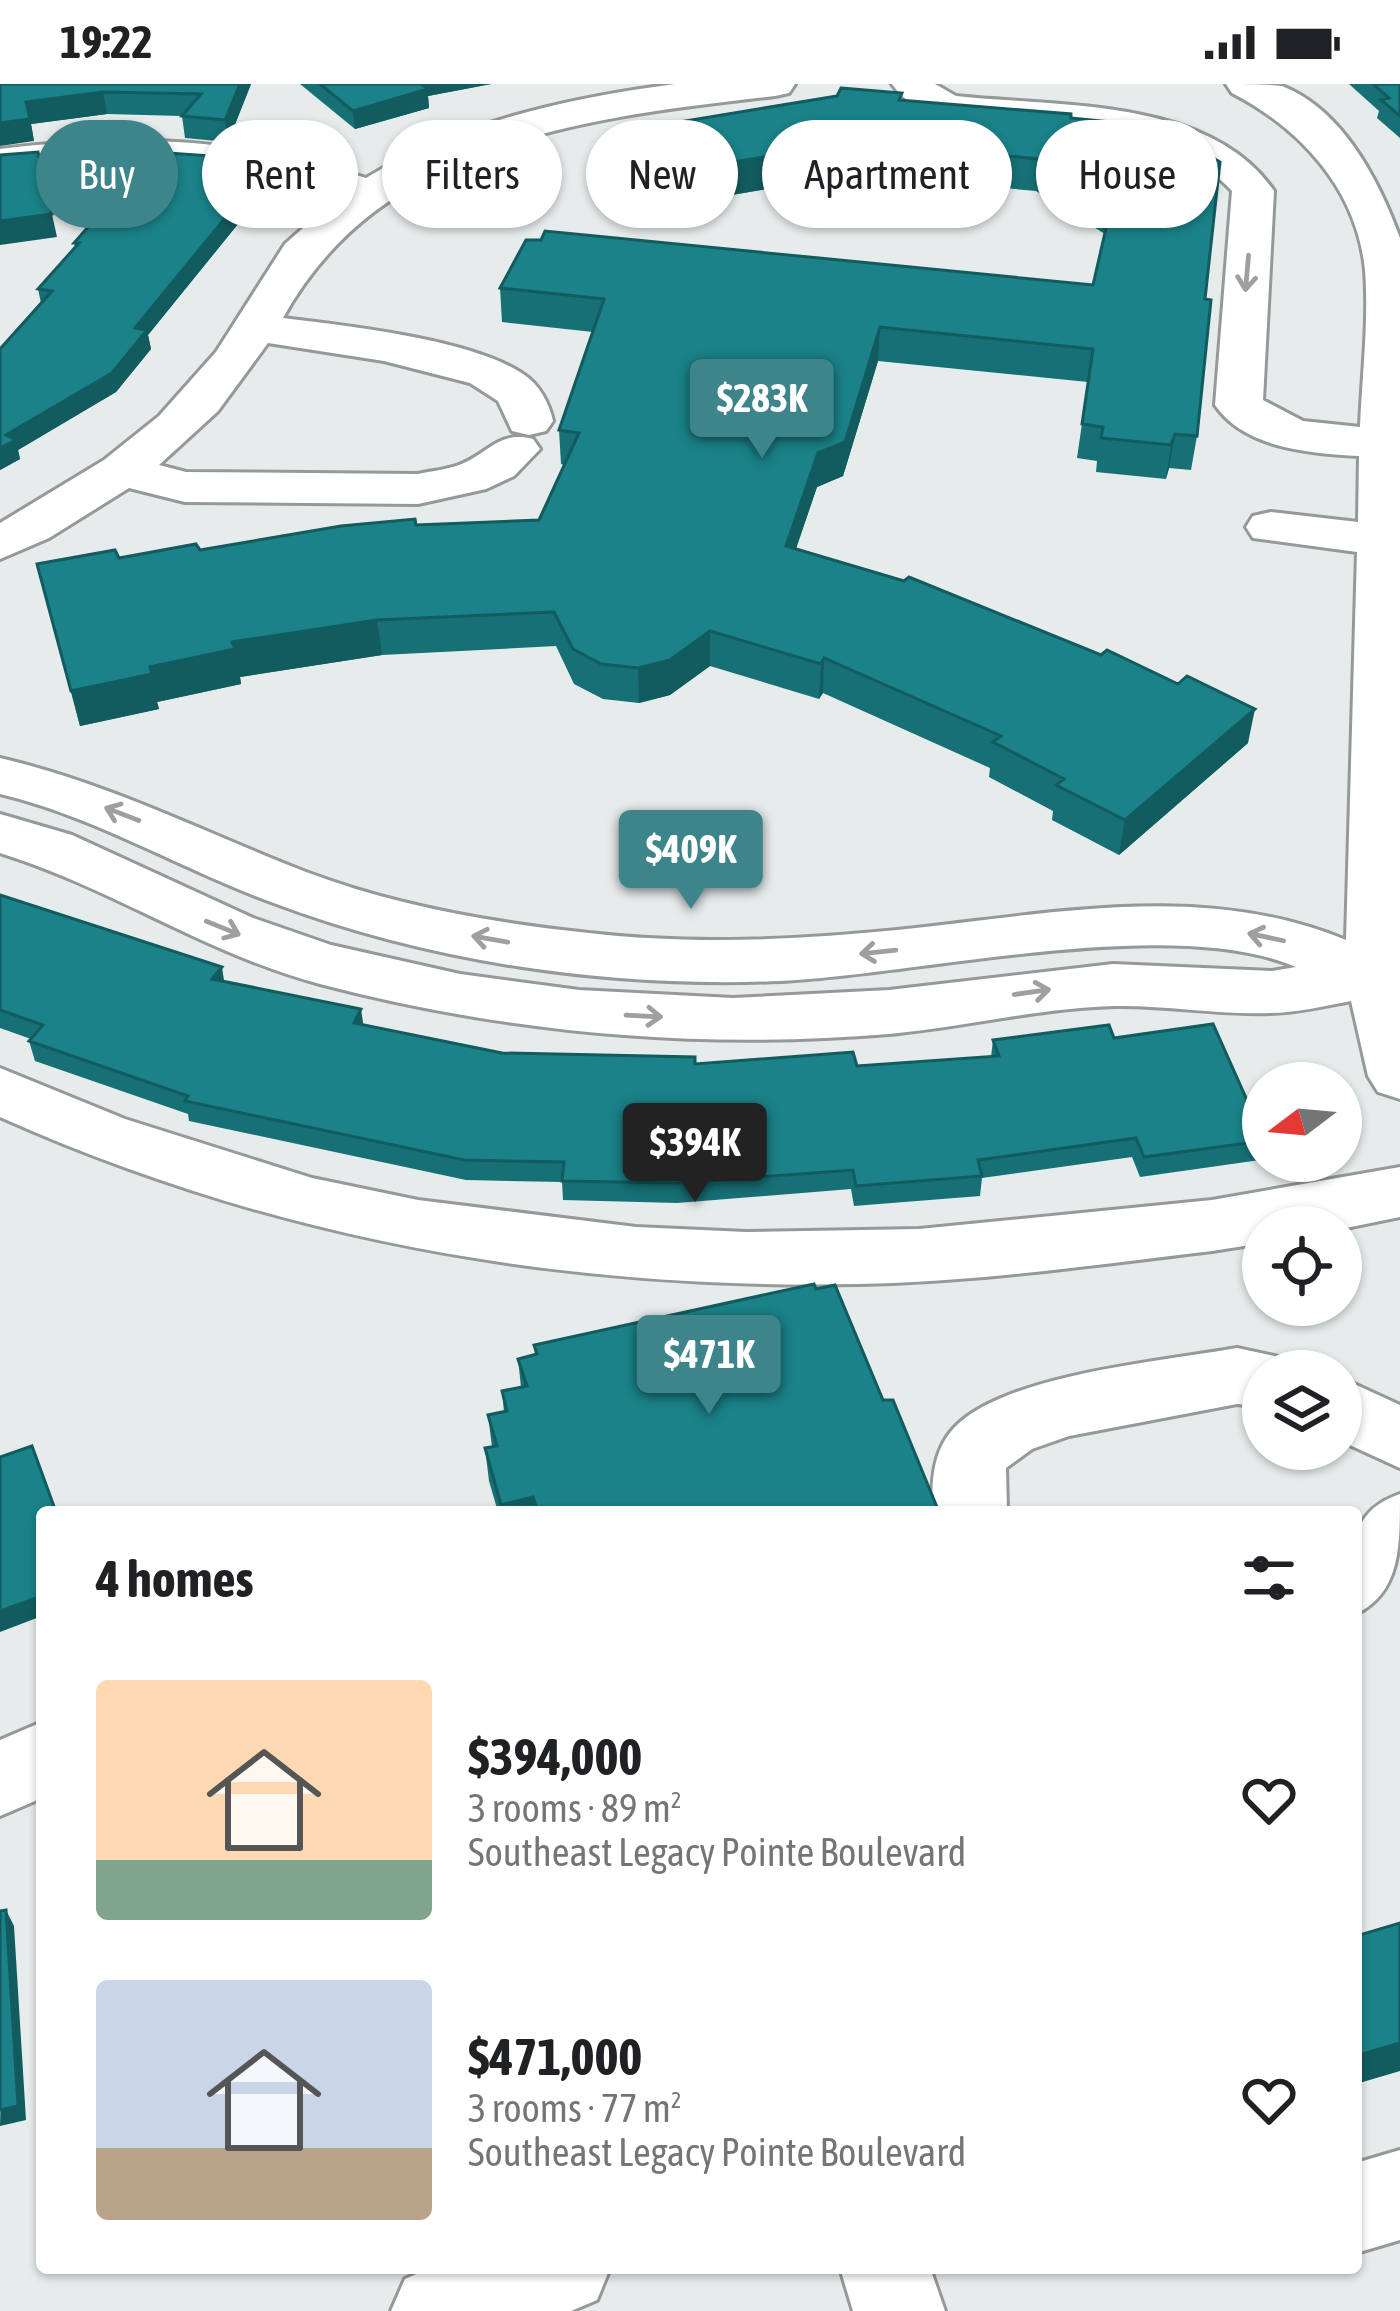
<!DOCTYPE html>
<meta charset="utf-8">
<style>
:root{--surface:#fff;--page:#f2f2f2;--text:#202124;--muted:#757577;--accent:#3d858a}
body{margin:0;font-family:"Asap Condensed",sans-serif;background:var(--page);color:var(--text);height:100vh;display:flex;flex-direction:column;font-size:45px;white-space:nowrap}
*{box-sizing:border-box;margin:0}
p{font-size:39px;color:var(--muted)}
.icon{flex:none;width:66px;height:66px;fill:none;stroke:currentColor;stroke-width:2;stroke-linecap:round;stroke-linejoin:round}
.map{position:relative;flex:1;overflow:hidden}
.panel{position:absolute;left:36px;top:1422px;width:1326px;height:768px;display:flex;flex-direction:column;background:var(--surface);border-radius:12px;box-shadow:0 3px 9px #0004}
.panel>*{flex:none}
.banner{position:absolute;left:36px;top:36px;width:1329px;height:108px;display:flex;gap:24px}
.needle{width:78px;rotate:254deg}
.buttons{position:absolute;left:1242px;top:978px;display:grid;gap:24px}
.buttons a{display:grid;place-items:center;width:120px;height:120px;border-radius:50%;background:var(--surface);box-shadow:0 3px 9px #0004;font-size:60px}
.price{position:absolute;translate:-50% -102px;padding:0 27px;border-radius:12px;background:var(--accent);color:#fff;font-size:39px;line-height:78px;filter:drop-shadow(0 3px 6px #0008)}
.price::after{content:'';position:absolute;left:50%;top:72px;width:36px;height:27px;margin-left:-18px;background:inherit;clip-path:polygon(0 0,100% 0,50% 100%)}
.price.active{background:#222;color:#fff}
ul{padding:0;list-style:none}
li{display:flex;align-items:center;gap:36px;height:300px;padding:0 60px}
li span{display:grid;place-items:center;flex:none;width:336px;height:240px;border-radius:12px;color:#555}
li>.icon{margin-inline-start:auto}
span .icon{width:144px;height:144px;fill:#fffc;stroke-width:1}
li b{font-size:51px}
h2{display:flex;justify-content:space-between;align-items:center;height:144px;padding:0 60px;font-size:51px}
.chip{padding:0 42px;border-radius:54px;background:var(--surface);box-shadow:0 3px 9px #0004;font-size:42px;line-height:108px}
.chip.active{background:var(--accent);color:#fff}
.status{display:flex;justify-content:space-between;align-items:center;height:84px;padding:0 60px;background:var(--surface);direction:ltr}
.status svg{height:33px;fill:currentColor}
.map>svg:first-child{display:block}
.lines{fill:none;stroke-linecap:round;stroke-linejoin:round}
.minor-casing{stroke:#95999a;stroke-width:6}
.minor{fill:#fff;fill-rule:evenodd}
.wall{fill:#167075}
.shaded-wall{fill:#125b5f}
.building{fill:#1a8288;stroke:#125b5f;stroke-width:3}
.oneway{stroke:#9e9f9f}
</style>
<div class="status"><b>19:22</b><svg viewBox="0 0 49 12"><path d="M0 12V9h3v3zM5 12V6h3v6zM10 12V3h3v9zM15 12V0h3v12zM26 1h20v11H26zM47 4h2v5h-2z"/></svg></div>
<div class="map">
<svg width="1400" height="2227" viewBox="0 0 1400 2227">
<rect width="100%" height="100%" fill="#e6ebeb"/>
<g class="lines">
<defs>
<path id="minor" d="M 675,0 L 795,0 L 789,9 L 775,12 C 593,33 381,55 283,234 C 347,242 471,255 523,290 C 539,300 549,319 553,337 L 546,347 L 529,351 L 512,347 L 498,317 L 470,299 L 384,277 L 268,259 L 218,327 L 159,381 L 186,388 L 418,390 C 431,387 446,386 459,381 C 488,370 499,346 533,355 L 540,365 L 514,392 L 486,405 L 418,420 L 185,418 L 129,404 L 49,454 L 0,475 L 0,439 L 104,376 L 159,332 L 216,268 L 285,160 L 338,113 C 224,76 118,76 0,91 L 0,65 C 133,49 238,54 366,94 C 460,38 568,14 675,0 Z
M 892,0 L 935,0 L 956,12 C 1058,23 1210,13 1274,107 L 1263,316 L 1303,337 L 1360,343 C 1362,292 1369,237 1365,186 C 1357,105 1300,44 1232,9 L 1226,0 C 1243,0 1266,0 1282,2 C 1343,26 1379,97 1400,154 L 1400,1015 L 1378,1008 L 1368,992 L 1351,917 C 1324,922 1296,929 1270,929 C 1218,931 1166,921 1115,922 C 1039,924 964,943 889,950 C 696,966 507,949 320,900 C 207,870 110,803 0,769 L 0,730 L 72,751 L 253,834 L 331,861 L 460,890 L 579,906 L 733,914 L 889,906 L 1113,880 L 1272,887 L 1296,883 C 1171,830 922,890 781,897 C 609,904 432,879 271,818 C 179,784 96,733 0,710 L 0,674 C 108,699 203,748 306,788 C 396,822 493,839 589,849 C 692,861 795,856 897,846 C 1047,831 1202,796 1346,856 L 1357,468 L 1253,454 L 1246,443 L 1253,432 L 1271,428 L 1358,438 L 1359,372 C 1311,369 1245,365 1215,321 L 1232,107 C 1145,9 947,80 892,0 Z
M 0,984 L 125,1035 L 312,1094 L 418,1116 L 636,1143 L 746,1148 L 919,1145 L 1212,1116 L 1400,1083 L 1400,1133 L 1341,1145 L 1263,1143 L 1263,1159 L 1212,1167 C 1095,1181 976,1198 859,1200 C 560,1206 273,1155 0,1033 Z
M 1237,1264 L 1288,1275 L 1294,1287 L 1263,1287 L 1263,1323 L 1237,1320 L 1069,1352 L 1032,1365 L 1006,1384 L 1007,1428 L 933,1428 C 931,1397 933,1363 958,1340 C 1012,1290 1164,1277 1237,1264 Z
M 1341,1294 L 1400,1321 L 1400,1384 L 1341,1357 Z
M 1400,1410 C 1400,1465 1400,1508 1356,1530 C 1356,1476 1340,1431 1400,1410 Z
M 42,1638 L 42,1714 L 0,1732 L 0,1656 Z
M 1400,2066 L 1400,2156 L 1356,2169 L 1356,2079 Z
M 430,2184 L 610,2184 L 597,2216 L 571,2227 L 391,2227 L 405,2195 Z
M 840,2184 L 930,2184 L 945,2227 L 853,2227 Z"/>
</defs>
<use href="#minor" class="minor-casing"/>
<use href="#minor" class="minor"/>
</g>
<path class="wall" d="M 0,0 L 251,0 L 228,58 L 185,54 L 182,32 L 107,30 L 31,40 L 34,57 Z
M 300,0 L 491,0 L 428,12 L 429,24 L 355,45 Z
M 1349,0 L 1400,0 L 1400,54 L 1377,34 L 1379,27 Z
M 902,16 L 1071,34 L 1205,215 L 1197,352 L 1191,386 L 1169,384 L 1166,395 L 1096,388 L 1097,377 L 1077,374 L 1088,298 L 878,277 L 843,392 L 817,403 L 796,465 L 1248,659 L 1119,771 L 1052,736 L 1053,727 L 989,693 L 990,684 L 823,609 L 819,615 L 710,582 L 670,611 L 639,619 L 603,615 L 574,600 L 556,562 L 382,571 L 240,593 L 241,600 L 157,618 L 159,625 L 80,642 L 37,480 L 200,466 L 416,441 L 539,436 L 564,381 L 561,380 L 559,346 L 593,248 L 502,238 L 500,204 L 1093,201 L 1105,150 L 1036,107 L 854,90 L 696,117 L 661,73 L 661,41 Z
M 212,72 L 214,94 L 247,99 L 249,117 L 241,128 L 242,135 L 148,251 L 151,265 L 116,308 L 18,366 L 20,375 L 0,386 L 41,219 L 38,205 L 75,163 L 74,159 Z
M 0,811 L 224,898 L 363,941 L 502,969 L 695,980 L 857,982 L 991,973 L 993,956 L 1114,954 L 1263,1052 L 1263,1064 L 1260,1076 L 1140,1093 L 1132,1073 L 982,1094 L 980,1112 L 854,1122 L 851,1105 L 677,1119 L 563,1116 L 562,1098 L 466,1096 L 189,1037 L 188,1030 L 35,977 L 29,957 L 31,955 L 0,944 Z
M 534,1261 L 883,1316 L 939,1428 L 498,1428 L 489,1397 L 485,1364 L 492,1363 L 488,1331 L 504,1328 L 502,1307 L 521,1303 L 518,1275 L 535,1271 Z"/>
<path class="shaded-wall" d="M 240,0 L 251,0 L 228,58 L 225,36 Z
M 416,0 L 491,0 L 428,12 L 429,24 L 355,45 L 353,27 Z
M 103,8 L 107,30 L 31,40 L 34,57 L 0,62 L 0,39 L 26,18 Z
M 856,58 L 854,90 L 696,117 L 696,84 Z
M 212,72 L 215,91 L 207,111 L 204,93 Z
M 247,99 L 249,117 L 241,128 L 242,135 L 148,251 L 151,265 L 116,308 L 18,366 L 20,375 L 0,386 L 0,364 L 6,351 L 135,244 Z
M 52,130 L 57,153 L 0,161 L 0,137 Z
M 880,243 L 878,277 L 843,392 L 817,403 L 785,496 L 786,462 L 818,369 Z
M 1175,350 L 1169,384 L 1166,395 L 1171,361 Z
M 377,536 L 382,571 L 240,593 L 241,600 L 157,618 L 159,625 L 80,642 L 71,607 L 232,558 Z
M 710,547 L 710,582 L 670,611 L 639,619 L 638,584 Z
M 824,574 L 823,609 L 819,615 L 821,580 Z
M 1255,625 L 1248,659 L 1119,771 L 1125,736 Z
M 222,883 L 225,903 L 212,895 Z
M 361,925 L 364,945 L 354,939 Z
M 533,1413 L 535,1428 L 502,1428 L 501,1421 Z
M 42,1512 L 42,1532 L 0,1548 L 0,1527 Z
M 6,1826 L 14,1842 L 26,2036 L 0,2042 Z
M 1400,1959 L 1400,1987 L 1356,2000 L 1356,1972 Z"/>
<path class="building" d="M 0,0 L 240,0 L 225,36 L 182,32 L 201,10 L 103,8 L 26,18 L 30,35 L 0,39 Z
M 320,0 L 421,0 L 428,5 L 353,27 Z
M 1373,0 L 1400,0 L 1400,32 L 1381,16 L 1389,14 Z
M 841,4 L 902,9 L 899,16 L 1071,30 L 1071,34 L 1159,43 L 1220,78 L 1205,215 L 1211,216 L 1197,352 L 1175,350 L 1171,361 L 1101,354 L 1103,343 L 1082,340 L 1093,265 L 880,243 L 845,358 L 818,369 L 786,462 L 904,497 L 909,493 L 1101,571 L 1107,566 L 1178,600 L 1187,592 L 1255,625 L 1125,736 L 1056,701 L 1064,695 L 993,658 L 1001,652 L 824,574 L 821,580 L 710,547 L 670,576 L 638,584 L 601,580 L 573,565 L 554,528 L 377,536 L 232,558 L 235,565 L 150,583 L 152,590 L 71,607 L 37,480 L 115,466 L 119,474 L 196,460 L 200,466 L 341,442 L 415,435 L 416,441 L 539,436 L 579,349 L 559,346 L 604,215 L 500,204 L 526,156 L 541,156 L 545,147 L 1093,201 L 1112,118 L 1039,75 L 856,58 L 696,84 L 661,41 L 837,12 Z
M 38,68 L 52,130 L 0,137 L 0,71 Z
M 154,68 L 212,72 L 204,93 L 247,99 L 233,116 L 239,117 L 135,244 L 147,246 L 112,289 L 6,351 L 16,356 L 0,364 L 0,265 L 52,207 L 38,205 L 79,159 L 74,159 Z
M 0,811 L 222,883 L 212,895 L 361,925 L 354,939 L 502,969 L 695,973 L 695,980 L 853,968 L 857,982 L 999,972 L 993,956 L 1109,941 L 1114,954 L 1213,940 L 1263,1052 L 1263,1057 L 1144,1073 L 1136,1054 L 978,1076 L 982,1092 L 856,1102 L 853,1086 L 677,1099 L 562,1097 L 564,1078 L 464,1076 L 185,1017 L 188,1012 L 29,957 L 43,941 L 0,926 Z
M 814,1200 L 816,1205 L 835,1201 L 883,1316 L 893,1316 L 939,1428 L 761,1428 L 760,1425 L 750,1428 L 538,1428 L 533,1413 L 501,1421 L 485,1364 L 497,1362 L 488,1331 L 507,1327 L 502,1307 L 527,1302 L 518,1275 L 537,1270 L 534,1261 Z
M 32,1362 L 56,1428 L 42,1428 L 42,1512 L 0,1527 L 0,1373 Z
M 6,1826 L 18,2022 L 0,2026 L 0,1827 Z
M 1400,1839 L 1400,1959 L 1356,1972 L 1356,1852 Z"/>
<defs><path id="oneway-shaft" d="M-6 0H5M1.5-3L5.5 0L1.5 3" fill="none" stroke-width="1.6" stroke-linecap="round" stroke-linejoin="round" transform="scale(3)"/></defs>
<g class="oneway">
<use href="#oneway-shaft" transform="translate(1247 189) rotate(95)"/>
<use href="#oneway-shaft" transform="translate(122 730) rotate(-159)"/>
<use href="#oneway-shaft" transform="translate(223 844) rotate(22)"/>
<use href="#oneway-shaft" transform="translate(1266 853) rotate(-168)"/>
<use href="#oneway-shaft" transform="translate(490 855) rotate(-170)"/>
<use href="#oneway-shaft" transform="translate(878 868) rotate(174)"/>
<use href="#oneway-shaft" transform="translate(1032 908) rotate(-8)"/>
<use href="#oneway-shaft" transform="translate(644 932) rotate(3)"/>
</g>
</svg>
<div class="buttons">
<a><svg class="needle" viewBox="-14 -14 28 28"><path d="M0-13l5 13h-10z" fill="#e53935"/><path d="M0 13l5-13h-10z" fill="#757577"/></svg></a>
<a><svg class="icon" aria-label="locate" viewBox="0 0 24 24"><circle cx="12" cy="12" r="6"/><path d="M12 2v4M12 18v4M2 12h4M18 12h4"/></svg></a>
<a><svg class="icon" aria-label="layers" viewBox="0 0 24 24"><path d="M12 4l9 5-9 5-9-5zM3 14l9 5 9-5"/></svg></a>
</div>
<b class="price" style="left:762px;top:377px">$283K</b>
<b class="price" style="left:691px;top:828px">$409K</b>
<b class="price active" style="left:695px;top:1121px">$394K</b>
<b class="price" style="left:709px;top:1333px">$471K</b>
<div class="banner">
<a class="chip active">Buy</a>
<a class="chip">Rent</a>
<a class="chip">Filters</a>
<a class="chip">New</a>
<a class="chip">Apartment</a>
<a class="chip">House</a>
</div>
<section class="panel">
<h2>4 homes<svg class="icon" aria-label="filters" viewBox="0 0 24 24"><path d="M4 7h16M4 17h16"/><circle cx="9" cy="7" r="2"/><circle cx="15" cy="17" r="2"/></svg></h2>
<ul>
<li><span style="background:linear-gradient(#ffd9b3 75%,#7fa58c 0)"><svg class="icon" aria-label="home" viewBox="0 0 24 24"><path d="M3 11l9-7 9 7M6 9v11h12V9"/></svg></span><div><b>$394,000</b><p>3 rooms · 89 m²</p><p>Southeast Legacy Pointe Boulevard</p></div><svg class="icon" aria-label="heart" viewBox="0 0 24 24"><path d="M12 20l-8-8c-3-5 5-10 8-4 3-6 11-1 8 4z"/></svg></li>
<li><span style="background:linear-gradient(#c9d6e8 70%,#b9a48a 0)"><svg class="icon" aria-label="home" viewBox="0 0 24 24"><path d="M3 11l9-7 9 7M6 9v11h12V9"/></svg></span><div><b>$471,000</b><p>3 rooms · 77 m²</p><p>Southeast Legacy Pointe Boulevard</p></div><svg class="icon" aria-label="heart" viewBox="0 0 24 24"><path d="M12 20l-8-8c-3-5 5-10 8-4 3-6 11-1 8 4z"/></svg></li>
</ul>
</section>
</div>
